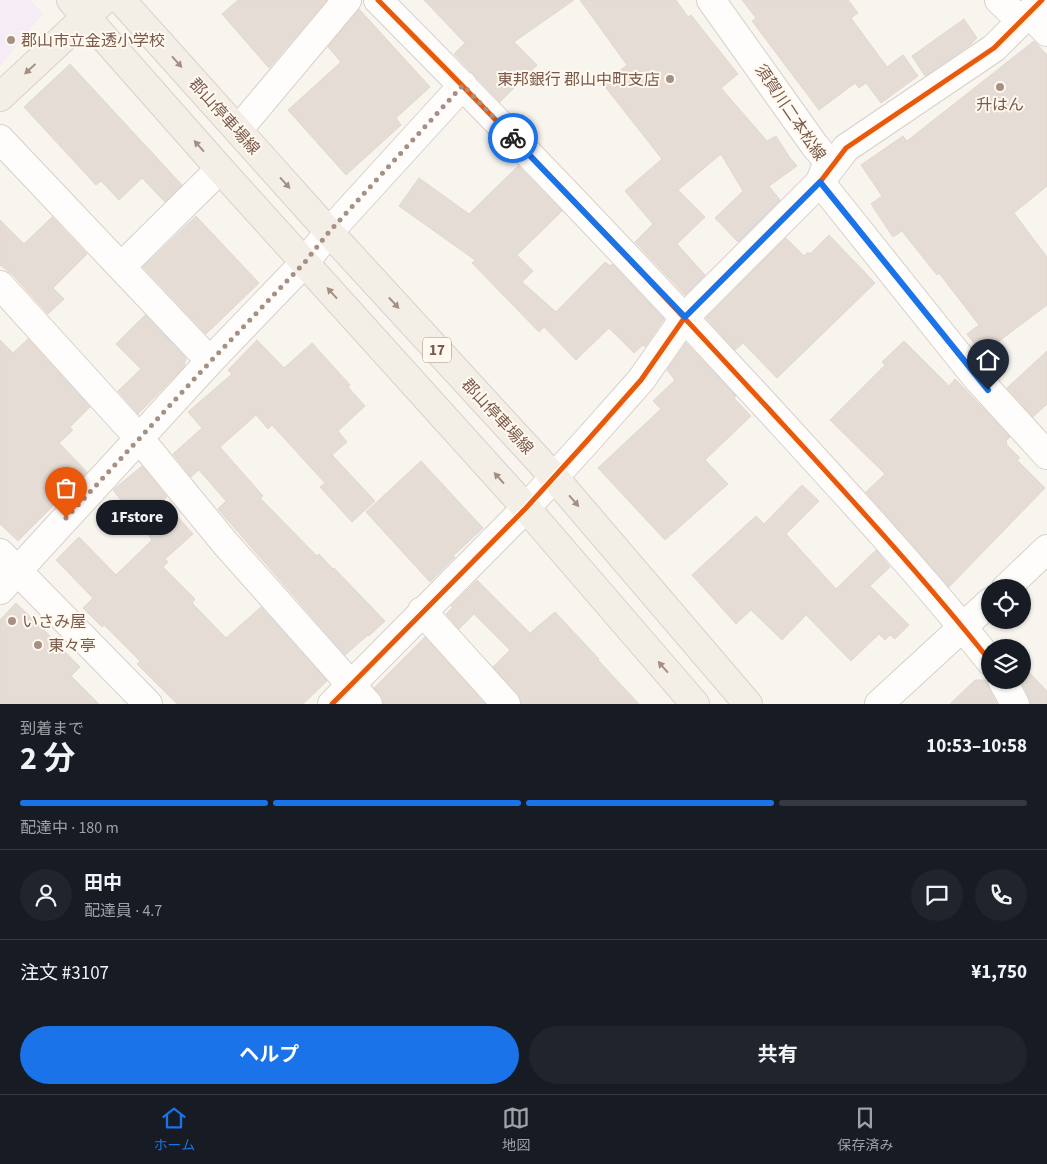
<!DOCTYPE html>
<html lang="ja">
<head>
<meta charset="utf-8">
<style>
  :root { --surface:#171b24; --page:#20242c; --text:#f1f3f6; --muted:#9ea1a6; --line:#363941; --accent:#1a73e8 }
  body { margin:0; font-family:"Source Sans 3","Noto Sans JP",sans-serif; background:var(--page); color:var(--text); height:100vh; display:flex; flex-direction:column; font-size:19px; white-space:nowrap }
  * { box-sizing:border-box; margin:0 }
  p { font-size:16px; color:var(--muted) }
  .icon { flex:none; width:28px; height:28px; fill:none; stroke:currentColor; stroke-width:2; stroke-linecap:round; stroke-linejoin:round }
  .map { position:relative; height:704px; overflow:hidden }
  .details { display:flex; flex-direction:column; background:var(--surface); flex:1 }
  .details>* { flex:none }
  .fabs { position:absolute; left:981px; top:579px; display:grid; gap:10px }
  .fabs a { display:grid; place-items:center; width:50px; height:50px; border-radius:50%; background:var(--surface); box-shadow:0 1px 4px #0004; font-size:25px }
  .pin { position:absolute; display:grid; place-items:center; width:42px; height:42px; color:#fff; margin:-51px -21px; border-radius:50% 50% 50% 0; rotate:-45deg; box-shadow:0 0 5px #0007 }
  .pin .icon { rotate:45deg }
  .courier { position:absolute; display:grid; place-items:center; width:50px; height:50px; margin:-25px; border:4px solid #1a73e8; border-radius:50%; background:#fff; color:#222; box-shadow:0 1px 6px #0007 }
  .bubble { position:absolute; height:35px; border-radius:18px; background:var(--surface); box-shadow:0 1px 4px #0004; font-size:16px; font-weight:700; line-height:35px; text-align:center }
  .summary em { font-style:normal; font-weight:700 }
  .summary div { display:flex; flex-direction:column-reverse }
  .summary { display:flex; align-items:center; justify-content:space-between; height:85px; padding:0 20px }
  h1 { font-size:32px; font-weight:700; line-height:38px }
  .bar { display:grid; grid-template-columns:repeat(4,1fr); gap:8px 5px; align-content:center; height:60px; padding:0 20px }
  .bar i { height:6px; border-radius:4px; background:var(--line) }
  .bar .on { background:var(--accent) }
  .bar p { grid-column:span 4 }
  .line { display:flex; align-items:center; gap:12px; padding:0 20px; border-top:1px solid var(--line) }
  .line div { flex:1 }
  .round { display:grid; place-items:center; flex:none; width:52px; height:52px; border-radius:26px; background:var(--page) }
  .primary-button { display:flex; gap:10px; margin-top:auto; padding:10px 20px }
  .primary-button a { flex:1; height:58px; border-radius:30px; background:var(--accent); color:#fff; font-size:20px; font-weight:700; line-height:58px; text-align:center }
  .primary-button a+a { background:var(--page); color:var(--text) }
  .dock { display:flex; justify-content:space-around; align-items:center; height:70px; border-top:1px solid var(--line); background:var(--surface); font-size:14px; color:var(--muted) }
  .dock a { display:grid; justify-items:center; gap:2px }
  .dock .on { color:var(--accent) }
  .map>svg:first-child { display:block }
  .education { fill:#f5ecf5 }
  .building { fill:#e5ddd5; stroke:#e2d7cf }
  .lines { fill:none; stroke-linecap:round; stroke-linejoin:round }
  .street-casing { stroke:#d8d0ca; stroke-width:30 }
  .secondary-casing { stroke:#d8d0c9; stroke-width:30 }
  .primary-casing { stroke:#dad0ca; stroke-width:30 }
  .street { stroke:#fefdfc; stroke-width:28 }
  .secondary { stroke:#fefdfc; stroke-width:28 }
  .primary { stroke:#f3eee6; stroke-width:28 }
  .cycleway-casing { stroke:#fff9f0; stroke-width:8 }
  .cycleway { stroke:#e8590c; stroke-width:5 }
  .oneway { fill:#a48e81 }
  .done { stroke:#a69084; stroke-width:5; stroke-dasharray:0 9 }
  .route { stroke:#1a73e8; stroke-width:6 }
  .poi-dot { fill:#a69084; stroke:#fff9f0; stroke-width:2 }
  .labels { text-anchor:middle; stroke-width:4; stroke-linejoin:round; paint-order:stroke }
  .shield { fill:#fff9f0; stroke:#a28a7c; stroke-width:1 }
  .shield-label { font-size:15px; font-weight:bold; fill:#7a5a4b }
  .poi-label { font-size:16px; fill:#7a5a4b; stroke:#fff9f0; text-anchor:start }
  .street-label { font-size:16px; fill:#7a5a4b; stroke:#fff9f0 }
</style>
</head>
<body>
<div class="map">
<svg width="1047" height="704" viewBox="0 0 1047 704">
  <rect width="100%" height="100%" fill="#f8f4ee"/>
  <path class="education" d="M 0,0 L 30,0 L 43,13 L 0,66 Z"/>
  <path class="building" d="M 238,0 L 327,0 L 269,68 L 222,14 Z
    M 424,0 L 574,0 L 514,42 L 537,65 L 500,102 L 454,54 L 465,43 Z
    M 580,0 L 676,0 L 688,17 L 691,15 L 738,74 L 721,88 L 767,141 L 776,136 L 790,158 L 797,166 L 769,186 L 780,200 L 738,242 L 715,218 L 743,191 L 721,154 L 678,190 L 705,217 L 677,244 L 705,275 L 685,295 L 635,242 L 653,224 L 625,191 L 662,159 L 603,84 L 627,65 Z
    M 742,0 L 848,0 L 858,13 L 851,18 L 887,67 L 903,55 L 918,76 L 881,103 L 866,83 L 859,88 L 855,83 L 819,110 L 752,21 L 756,18 Z
    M 359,9 L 430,87 L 396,118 L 401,125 L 346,175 L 288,110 L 341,62 L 328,47 Z
    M 964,19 L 977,38 L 970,45 L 925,76 L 912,56 Z
    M 1034,41 L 1047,55 L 1047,186 L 1014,213 L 1047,257 L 1047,305 L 982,354 L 967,334 L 979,325 L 939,273 L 937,275 L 902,231 L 893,237 L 871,204 L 882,196 L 861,165 L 903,136 L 907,141 Z
    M 70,64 L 182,185 L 165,202 L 142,178 L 119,200 L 101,181 L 96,185 L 24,107 Z
    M 518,166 L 562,211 L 517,255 L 533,271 L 522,282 L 556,312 L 605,262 L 610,266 L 612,264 L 664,319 L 645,347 L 643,345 L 634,353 L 609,328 L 576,360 L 544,327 L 539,332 L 472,263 L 475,260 L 399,206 L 419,178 L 469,214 Z
    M 196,216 L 259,283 L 206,334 L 143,267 Z
    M 52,217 L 87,254 L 53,288 L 64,299 L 48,314 L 12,274 L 0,265 L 0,220 L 24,244 Z
    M 829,235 L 875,283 L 777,378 L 743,343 L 735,350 L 706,318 L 786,238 L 804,256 L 808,252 L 810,254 Z
    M 145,315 L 186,358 L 184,367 L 138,414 L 118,391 L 141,369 L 116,344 Z
    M 28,339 L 90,407 L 70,427 L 73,430 L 59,443 L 87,472 L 18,541 L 0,524 L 0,340 L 13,353 Z
    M 257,340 L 284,368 L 312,343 L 350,385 L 348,387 L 365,406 L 338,431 L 347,442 L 332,455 L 375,501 L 352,522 L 320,487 L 325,483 L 272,425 L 268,429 L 256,415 L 220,447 L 263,496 L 260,498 L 317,556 L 319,554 L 333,569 L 334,568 L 385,621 L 369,636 L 368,635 L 345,655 L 218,509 L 226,501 L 199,470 L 191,477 L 173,454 L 202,428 L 188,412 L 232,374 L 228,370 Z
    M 904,341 L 949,386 L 955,379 L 984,409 L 1010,437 L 1006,441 L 1007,443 L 1006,444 L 1020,458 L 1017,460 L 1045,488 L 949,587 L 866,492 L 885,474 L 830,420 L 885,365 L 882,362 Z
    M 686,343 L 736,396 L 734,398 L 751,416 L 705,460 L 728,484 L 665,540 L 598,468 L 661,409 L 653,401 L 675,380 L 667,370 Z
    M 1047,351 L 1047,404 L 1033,417 L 1007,388 Z
    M 421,461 L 483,528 L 453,556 L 455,557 L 430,582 L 366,512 Z
    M 142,466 L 167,497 L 163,500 L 193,534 L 165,559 L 168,562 L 163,567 L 195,599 L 192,603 L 226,638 L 261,607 L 327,681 L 303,704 L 177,704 L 137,664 L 140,661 L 104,625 L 102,627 L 83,608 L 93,598 L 56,560 L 79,537 L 116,575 L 152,540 L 113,490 Z
    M 802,485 L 819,501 L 786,534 L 836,589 L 876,550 L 890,567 L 870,586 L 909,625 L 895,639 L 890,635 L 885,640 L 879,634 L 851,661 L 806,615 L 782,640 L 751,610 L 736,624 L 692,575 L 756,516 L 764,524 Z
    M 477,580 L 530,633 L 555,612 L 599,659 L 598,660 L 639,704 L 521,704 L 518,694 L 493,667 L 510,650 L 474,614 L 459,629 L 446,614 L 453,607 L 451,606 Z
    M 16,603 L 39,625 L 80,667 L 71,676 L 99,704 L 0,704 L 0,620 Z
    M 425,637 L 485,704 L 383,704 L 380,694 L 374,688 Z
    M 1022,665 L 1047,691 L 1047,704 L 1031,704 L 1029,697 L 1020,680 L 1022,680 Z
    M 975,680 L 986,680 L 988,687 L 997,704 L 950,704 Z"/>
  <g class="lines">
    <g class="street-casing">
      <path id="street" d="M 378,0 C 510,133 639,268 766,406 C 842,489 919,572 990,661
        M 999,0 L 1021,21
        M 1029,13 L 1047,32
        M 238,130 L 347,0
        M 0,139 L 210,361
        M 121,267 L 220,169
        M 0,285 L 139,438 L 225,543 L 368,704
        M 0,553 L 148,704
        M 0,590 L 210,361 L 305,262 L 329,232 L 463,85
        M 422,611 L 506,704
        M 1002,680 L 1015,704
        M 332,704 L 526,508 L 586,442 L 641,380 L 685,317 L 820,182 L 846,148 L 994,48 L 1042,0"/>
    </g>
    <g class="secondary-casing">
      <path id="secondary" d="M 711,0 L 815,146 L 828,161 L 820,182 L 975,376 L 1047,455
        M 1006,588 L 1047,549
        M 879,704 L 990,602"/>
    </g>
    <g class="primary-casing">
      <path id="primary" d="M 71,0 L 220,169 L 526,508 L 695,704
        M 121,0 L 329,232 L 554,477 L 748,704
        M 0,97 L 104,0"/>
    </g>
    <use href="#street" class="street"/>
    <use href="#secondary" class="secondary"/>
    <use href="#primary" class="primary"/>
    <g class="cycleway-casing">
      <path id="cycleway" d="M 378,0 C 510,133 639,268 766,406 C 842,489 919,572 990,661
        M 332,704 L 526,508 L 586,442 L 641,380 L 685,317 L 820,182 L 846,148 L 994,48 L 1042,0"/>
    </g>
    <use href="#cycleway" class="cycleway"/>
  </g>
  <defs><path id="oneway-solid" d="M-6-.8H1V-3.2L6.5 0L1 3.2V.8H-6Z" transform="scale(1.25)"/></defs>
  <g class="oneway">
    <use href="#oneway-solid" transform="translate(177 62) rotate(48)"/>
    <use href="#oneway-solid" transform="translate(30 69) rotate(137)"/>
    <use href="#oneway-solid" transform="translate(199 146) rotate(-132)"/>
    <use href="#oneway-solid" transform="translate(285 183) rotate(48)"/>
    <use href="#oneway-solid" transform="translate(332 293) rotate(-132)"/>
    <use href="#oneway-solid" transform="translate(394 303) rotate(47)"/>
    <use href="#oneway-solid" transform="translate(499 478) rotate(-132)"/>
    <use href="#oneway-solid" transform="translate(574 501) rotate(49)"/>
    <use href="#oneway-solid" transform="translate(663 667) rotate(-131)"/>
  </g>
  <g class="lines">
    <path class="done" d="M 66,518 L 210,362 L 305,262 L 329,232 L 463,85 L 513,138"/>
    <path class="route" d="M 513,138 L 685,317 L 820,182 L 988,390"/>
  </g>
  <g class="poi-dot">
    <circle cx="11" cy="40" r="5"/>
    <circle cx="670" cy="79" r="5"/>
    <circle cx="1000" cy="87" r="5"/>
    <circle cx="12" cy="621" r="5"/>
    <circle cx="38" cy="645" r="5"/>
  </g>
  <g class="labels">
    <rect class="shield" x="423" y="337.5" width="28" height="25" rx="4"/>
    <g class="shield-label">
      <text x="437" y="355">17</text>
    </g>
    <g class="poi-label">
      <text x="21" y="46">郡山市立金透小学校</text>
      <text x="660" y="85" text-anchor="end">東邦銀行 郡山中町支店</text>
      <text x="1000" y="110" text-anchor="middle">升はん</text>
      <text x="22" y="627">いさみ屋</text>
      <text x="48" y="651">東々亭</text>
    </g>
    <g class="street-label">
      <text transform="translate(791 112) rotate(56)" y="6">須賀川二本松線</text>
      <text transform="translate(225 116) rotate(48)" y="6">郡山停車場線</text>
      <text transform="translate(498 416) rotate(47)" y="6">郡山停車場線</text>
    </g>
  </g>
</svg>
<div class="fabs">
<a><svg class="icon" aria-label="locate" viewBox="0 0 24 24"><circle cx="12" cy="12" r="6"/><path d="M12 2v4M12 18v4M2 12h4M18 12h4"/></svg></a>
<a><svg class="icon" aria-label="layers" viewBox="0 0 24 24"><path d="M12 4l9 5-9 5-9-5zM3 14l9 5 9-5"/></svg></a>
</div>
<div class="pin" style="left:66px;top:518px;background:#ea580c"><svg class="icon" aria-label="bag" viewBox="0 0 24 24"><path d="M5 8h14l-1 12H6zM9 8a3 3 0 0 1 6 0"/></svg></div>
<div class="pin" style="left:988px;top:390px;background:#1f2937"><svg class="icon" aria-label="home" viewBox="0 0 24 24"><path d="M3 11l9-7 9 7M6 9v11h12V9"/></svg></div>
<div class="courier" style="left:513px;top:138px"><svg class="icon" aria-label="bike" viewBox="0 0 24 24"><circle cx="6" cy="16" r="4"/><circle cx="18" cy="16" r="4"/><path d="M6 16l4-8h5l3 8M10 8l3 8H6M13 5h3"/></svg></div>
<div class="bubble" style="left:96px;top:500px;width:82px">1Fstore</div>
</div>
<section class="details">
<div class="summary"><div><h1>2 分</h1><p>到着まで</p></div><em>10:53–10:58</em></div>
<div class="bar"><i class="on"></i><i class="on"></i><i class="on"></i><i></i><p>配達中 · 180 m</p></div>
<div class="line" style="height:90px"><a class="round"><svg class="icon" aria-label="person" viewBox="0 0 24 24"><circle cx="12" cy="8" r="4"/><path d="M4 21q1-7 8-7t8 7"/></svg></a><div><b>田中</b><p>配達員 · 4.7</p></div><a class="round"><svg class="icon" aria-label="chat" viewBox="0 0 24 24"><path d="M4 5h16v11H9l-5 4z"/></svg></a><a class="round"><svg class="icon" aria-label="phone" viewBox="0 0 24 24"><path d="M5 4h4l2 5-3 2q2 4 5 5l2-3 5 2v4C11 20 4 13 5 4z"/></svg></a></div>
<div class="line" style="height:65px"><div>注文 #3107</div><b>¥1,750</b></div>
<div class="primary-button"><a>ヘルプ</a><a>共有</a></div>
</section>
<nav class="dock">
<a class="on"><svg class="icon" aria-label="home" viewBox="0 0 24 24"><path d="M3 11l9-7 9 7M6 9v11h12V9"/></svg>ホーム</a>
<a><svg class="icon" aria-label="map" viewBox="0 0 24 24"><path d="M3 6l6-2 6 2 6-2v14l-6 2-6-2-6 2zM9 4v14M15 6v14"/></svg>地図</a>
<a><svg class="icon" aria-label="saved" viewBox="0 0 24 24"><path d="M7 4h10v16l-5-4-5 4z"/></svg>保存済み</a>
</nav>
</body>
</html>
